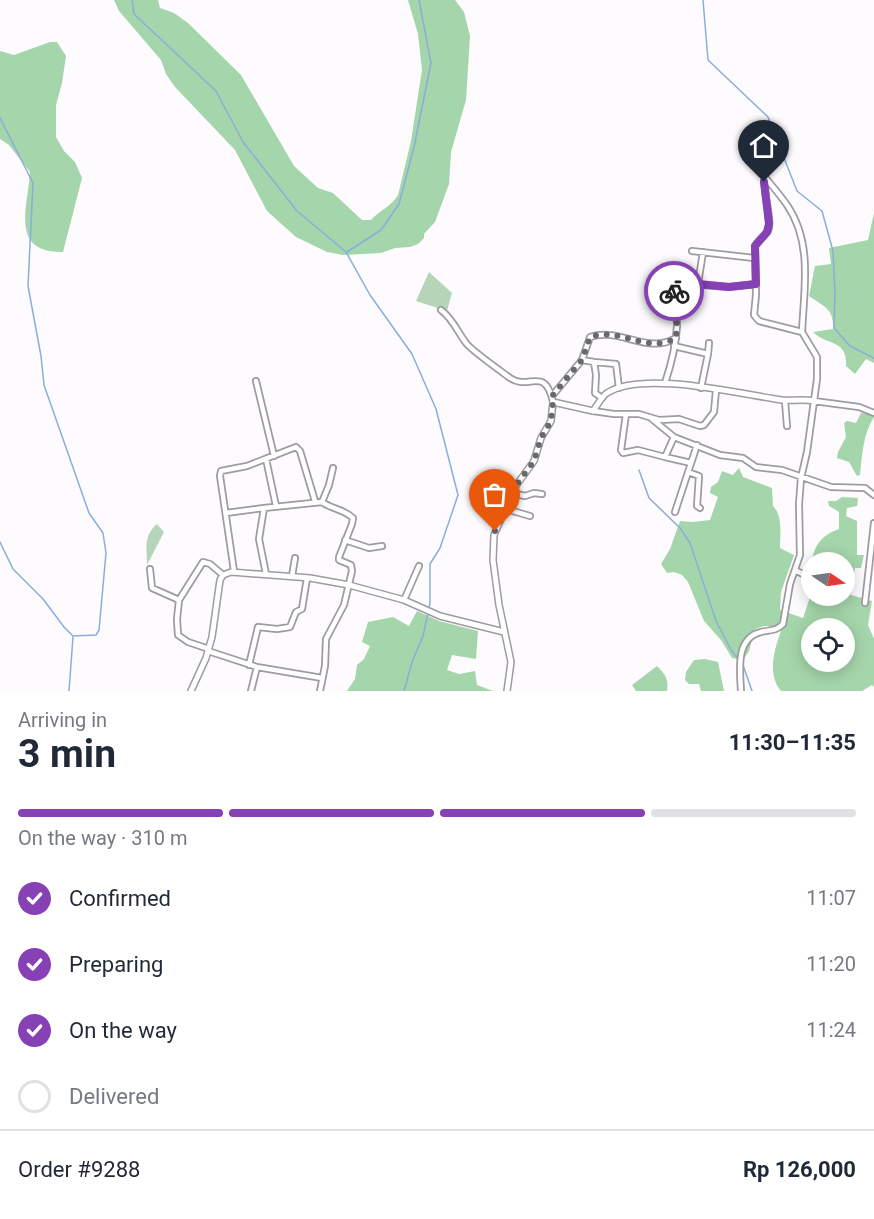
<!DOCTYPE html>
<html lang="en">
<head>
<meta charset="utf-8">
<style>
  :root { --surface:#fff; --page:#f2f2f3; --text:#1f2937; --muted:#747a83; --line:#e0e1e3; --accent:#8641b4 }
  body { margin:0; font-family:Roboto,sans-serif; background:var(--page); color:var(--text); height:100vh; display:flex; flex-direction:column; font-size:22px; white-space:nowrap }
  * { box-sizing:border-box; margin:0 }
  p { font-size:20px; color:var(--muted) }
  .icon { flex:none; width:33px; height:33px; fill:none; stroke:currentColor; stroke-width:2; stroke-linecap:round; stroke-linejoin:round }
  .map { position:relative; height:691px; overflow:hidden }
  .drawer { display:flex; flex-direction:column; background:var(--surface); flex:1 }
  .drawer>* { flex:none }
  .needle { width:39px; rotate:103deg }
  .tools { position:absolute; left:801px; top:552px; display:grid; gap:12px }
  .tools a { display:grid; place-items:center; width:54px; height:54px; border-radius:50%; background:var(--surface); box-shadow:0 3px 15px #0003; font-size:30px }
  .pin { position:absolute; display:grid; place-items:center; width:51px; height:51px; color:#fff; margin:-62px -26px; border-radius:50% 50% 50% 0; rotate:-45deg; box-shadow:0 0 6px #0007 }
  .pin .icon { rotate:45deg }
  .courier { position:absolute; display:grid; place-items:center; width:60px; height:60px; margin:-30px; border:4px solid #8641b4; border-radius:50%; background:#fff; color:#222; box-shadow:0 2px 8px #0007 }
  .head em { font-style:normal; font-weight:700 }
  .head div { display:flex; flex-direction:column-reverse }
  .head { display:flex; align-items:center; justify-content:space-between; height:102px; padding:0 18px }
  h1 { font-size:39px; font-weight:700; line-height:45px }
  .bar { display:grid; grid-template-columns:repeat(4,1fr); gap:9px 6px; align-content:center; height:72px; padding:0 18px }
  .bar i { height:8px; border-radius:4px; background:var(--line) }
  .bar .on { background:var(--accent) }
  .bar p { grid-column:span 4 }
  .line { display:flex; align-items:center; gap:15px; padding:0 18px; border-top:2px solid var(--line) }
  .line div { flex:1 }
  ol { padding:0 18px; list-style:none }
  li { display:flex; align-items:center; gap:18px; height:66px }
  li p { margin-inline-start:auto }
  li .icon { padding:6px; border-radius:50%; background:var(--accent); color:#fff; stroke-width:4 }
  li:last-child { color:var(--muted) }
  li i { width:33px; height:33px; border:3px solid var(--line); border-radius:50% }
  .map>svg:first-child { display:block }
  .green { fill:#b6d5b8 }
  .forest { fill:#a5d5aa; fill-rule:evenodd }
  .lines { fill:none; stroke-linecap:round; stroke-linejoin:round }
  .stream { stroke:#8aaddc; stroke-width:1.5 }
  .minor-casing { stroke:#9e9ba1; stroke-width:8 }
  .tertiary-casing { stroke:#9e9ba1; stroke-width:8 }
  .minor { stroke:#fff; stroke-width:4.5 }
  .tertiary { stroke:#fff; stroke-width:5 }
  .done { stroke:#69686a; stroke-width:6; stroke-dasharray:0 10.8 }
  .route { stroke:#8641b4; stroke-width:8 }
</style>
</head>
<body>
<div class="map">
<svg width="874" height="691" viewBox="0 0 874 691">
  <rect width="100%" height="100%" fill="#fdfbfe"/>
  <path class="green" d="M 429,272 L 452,293 L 447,311 L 416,301 Z
    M 157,524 L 164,532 L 147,565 C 147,548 143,536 157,524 Z"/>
  <path class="forest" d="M 114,0 L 158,0 L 160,8 L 174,13 L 188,23 L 241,75 L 294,166 L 318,188 L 333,193 L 362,220 L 371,220 C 380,210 391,207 398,195 L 411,141 L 422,70 L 418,34 L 408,0 L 455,0 L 464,12 L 470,36 L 466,100 L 451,152 L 449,184 L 435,222 L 424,234 L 424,238 L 418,244 L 410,247 L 395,248 L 381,253 L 343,255 L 327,252 L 296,237 L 267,211 L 235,150 L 175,87 L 166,74 L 161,60 L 119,11 Z
    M 50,42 L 57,42 L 66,56 L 62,83 L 56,105 L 56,137 L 64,151 L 75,162 L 82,178 L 63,252 C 9,253 28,207 30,172 L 9,145 L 0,139 L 0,51 L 14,55 Z
    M 874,213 L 874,363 L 866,359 L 855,374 L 846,366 C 848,339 827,346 813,332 L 833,329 C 834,308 824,307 809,296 L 815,266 L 831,264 L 829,248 L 868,240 Z
    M 861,413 L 874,415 L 874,417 C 863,434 862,456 860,475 L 857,476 L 849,462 L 837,458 L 838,452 L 846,437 L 844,423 L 847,421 L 856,423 Z
    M 739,468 L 743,477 L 772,488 L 773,506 C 783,516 780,534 780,548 L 794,555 L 781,592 L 780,610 L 803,618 L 811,594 L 812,596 L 844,596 L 844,562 L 812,562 C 814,545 822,535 839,529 L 839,512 L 829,506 L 828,501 L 836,501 L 842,497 L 858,498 L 857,506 L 847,508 L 846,516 L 857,521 L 857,555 L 864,555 L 861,568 L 855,568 L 851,595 L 872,601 L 868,625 L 874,639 L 874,687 L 872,685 L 862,691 L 781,691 C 767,674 774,651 781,631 L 775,626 L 764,626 L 755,629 L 749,651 L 743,660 L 732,658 L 721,640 L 704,621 L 688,582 L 682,575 L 674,572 L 667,573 L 661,564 L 670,549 L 680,521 L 693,522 L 710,520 L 718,497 L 710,493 L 711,487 L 718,482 L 722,471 L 733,475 ZM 812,628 L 844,628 L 844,662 L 812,662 Z
    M 417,611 L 439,621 L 478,631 L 476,659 L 452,655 L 447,670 L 459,674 L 475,671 L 477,685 L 493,691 L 347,691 L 355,679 L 357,665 L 364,659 L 370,646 L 362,642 L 368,622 L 393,617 L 409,626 Z
    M 705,659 L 718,662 L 724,691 L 701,691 L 699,684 L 689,684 L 685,680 L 686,672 L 694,660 Z
    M 657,666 C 665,674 669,679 667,691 L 636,691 L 632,685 Z"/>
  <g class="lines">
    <path class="stream" d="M 132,0 L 134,14 L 216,91 L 243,142 L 297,211 L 346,252 L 370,295 L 412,354 L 436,409 L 458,495 L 440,548 L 430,564 L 430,603 L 423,636 L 412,662 L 404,691
      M 703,0 L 708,60 L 768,117 L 797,191 L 822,211 L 833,251 L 835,294 L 834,328 L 850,346 L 874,358
      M 0,118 L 33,183 L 28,286 L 41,356 L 44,385 L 89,513 L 103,533 L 106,553 L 99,630 L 96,635 L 73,636 L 64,627 L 43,599 L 13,569 L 0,542
      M 347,252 L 381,230 L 399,204 L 414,147 L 431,63 L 419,0
      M 639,470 L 649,498 L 680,528 L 690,543 L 716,621 L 731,650 L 738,659
      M 742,662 L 752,691
      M 69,691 L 73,637"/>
    <g class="minor-casing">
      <path id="minor" d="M 759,169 C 768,182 779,193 787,205 C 813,243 804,289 802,332
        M 692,251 L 754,258
        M 698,284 L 703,252
        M 675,300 L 697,299
        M 441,310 C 453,319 457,331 466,343 C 471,350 502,372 510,378 C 529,391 545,365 553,402
        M 674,346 L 708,354 L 701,388
        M 708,354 L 709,343
        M 582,360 L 594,362 L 596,375 L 595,393 L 602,398
        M 594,362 L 616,364 L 619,388
        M 256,381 L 274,456
        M 665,383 C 671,365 676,345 677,326 C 677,313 670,295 676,283 L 729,287 L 756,284
        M 552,396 L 582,360 L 590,337 C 621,327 647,355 676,338
        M 785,401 L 787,426
        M 814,401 L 859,407 L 874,413
        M 593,411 L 614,414 L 639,414 L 659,420 L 679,419 L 700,426 L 704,425 L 714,412 L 716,390
        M 626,414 L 621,450 L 623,453 L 638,450 L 665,457 L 674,437
        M 652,419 L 674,437 L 720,455 L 743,458 L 756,467 L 782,470 L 831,487 L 865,488 L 874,495
        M 665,457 L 691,463
        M 266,459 L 276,506
        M 688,472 L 699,476 L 697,506 L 700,508
        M 512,493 L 525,496 L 534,493 L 542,494
        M 322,502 L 329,485 L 333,468
        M 506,509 L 530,516
        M 675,512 L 697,445
        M 226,513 L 264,508
        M 345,540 L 369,548 L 382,546
        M 150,569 L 152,588 L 179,600
        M 795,570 L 812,579
        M 234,571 L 220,476 L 221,471 L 247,466 L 296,447 L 300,451 L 315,501
        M 266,574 L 259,539 L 264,508 L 322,502 C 331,509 344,509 353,518 L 352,524 L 339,557 L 339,560 L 351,565 L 352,571 L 344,605 L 326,639 L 325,666 L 320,691
        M 292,576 L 295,558
        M 404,600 L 419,566
        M 865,603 L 874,523
        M 209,649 L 188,642 L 178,635 L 177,619 L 179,600 L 203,562 L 210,564 L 223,575
        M 208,651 L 257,667 L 322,678
        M 249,665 L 258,627 L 277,629 L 290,627 L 296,612 L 302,609 L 307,578
        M 251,691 L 257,667
        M 741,691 C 740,671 735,638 761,632 C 769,630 777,631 783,624 L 790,584 L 800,555 L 799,504 L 801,478 L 807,452 L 817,379 L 817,357 L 802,332 L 759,321 L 754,315 L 756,295 L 755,246 C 758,240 765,236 768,231 C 773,221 762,190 765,177"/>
    </g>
    <g class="tertiary-casing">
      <path id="tertiary" d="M 191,691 L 206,658 L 212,637 L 220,580 L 223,575 L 231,572 L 310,578 L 349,585 L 404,600 L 440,616 L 504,632
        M 507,691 L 511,662 L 499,605 L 493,560 L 494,535 L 515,487 L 534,461 L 541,438 L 551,421 L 553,402 L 593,411 C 597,406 601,397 607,393 C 643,370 739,394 782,400 C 792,401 803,399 814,401"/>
    </g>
    <use href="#minor" class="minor"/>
    <use href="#tertiary" class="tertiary"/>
  </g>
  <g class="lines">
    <path class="done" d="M 495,531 L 515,487 L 534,461 L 541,438 L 551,421 L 553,402 L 552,396 L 582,360 L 590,337 C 622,326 646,355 676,338 L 677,325 L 674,291"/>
    <path class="route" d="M 674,291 L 675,285 L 678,282 L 729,287 L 756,284 L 755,246 L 767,232 L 769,224 L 764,182"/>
  </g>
</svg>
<div class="tools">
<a><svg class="needle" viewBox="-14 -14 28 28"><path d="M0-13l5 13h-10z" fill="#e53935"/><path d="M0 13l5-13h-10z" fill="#747a83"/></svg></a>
<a><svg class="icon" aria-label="locate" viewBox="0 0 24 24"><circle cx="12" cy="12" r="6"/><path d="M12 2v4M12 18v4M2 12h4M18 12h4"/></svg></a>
</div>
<div class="pin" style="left:495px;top:531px;background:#ea580c"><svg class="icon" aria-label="bag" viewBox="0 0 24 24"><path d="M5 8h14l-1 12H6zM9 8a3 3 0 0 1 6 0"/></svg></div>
<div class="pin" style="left:764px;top:182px;background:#1f2937"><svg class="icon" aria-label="home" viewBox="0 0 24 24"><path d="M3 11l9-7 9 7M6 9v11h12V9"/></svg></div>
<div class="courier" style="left:674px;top:291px"><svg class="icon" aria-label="bike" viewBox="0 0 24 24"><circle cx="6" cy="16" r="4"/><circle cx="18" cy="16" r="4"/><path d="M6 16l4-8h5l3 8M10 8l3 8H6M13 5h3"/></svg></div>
</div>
<section class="drawer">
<div class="head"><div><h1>3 min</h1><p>Arriving in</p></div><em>11:30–11:35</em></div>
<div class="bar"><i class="on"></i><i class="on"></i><i class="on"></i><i></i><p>On the way · 310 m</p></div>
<ol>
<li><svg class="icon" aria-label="check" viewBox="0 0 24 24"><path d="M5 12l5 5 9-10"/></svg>Confirmed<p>11:07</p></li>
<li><svg class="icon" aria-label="check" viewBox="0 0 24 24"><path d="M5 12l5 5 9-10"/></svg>Preparing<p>11:20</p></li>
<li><svg class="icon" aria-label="check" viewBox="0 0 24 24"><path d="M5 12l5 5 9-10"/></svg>On the way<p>11:24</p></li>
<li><i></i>Delivered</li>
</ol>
<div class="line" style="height:78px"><div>Order #9288</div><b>Rp 126,000</b></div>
</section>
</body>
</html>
